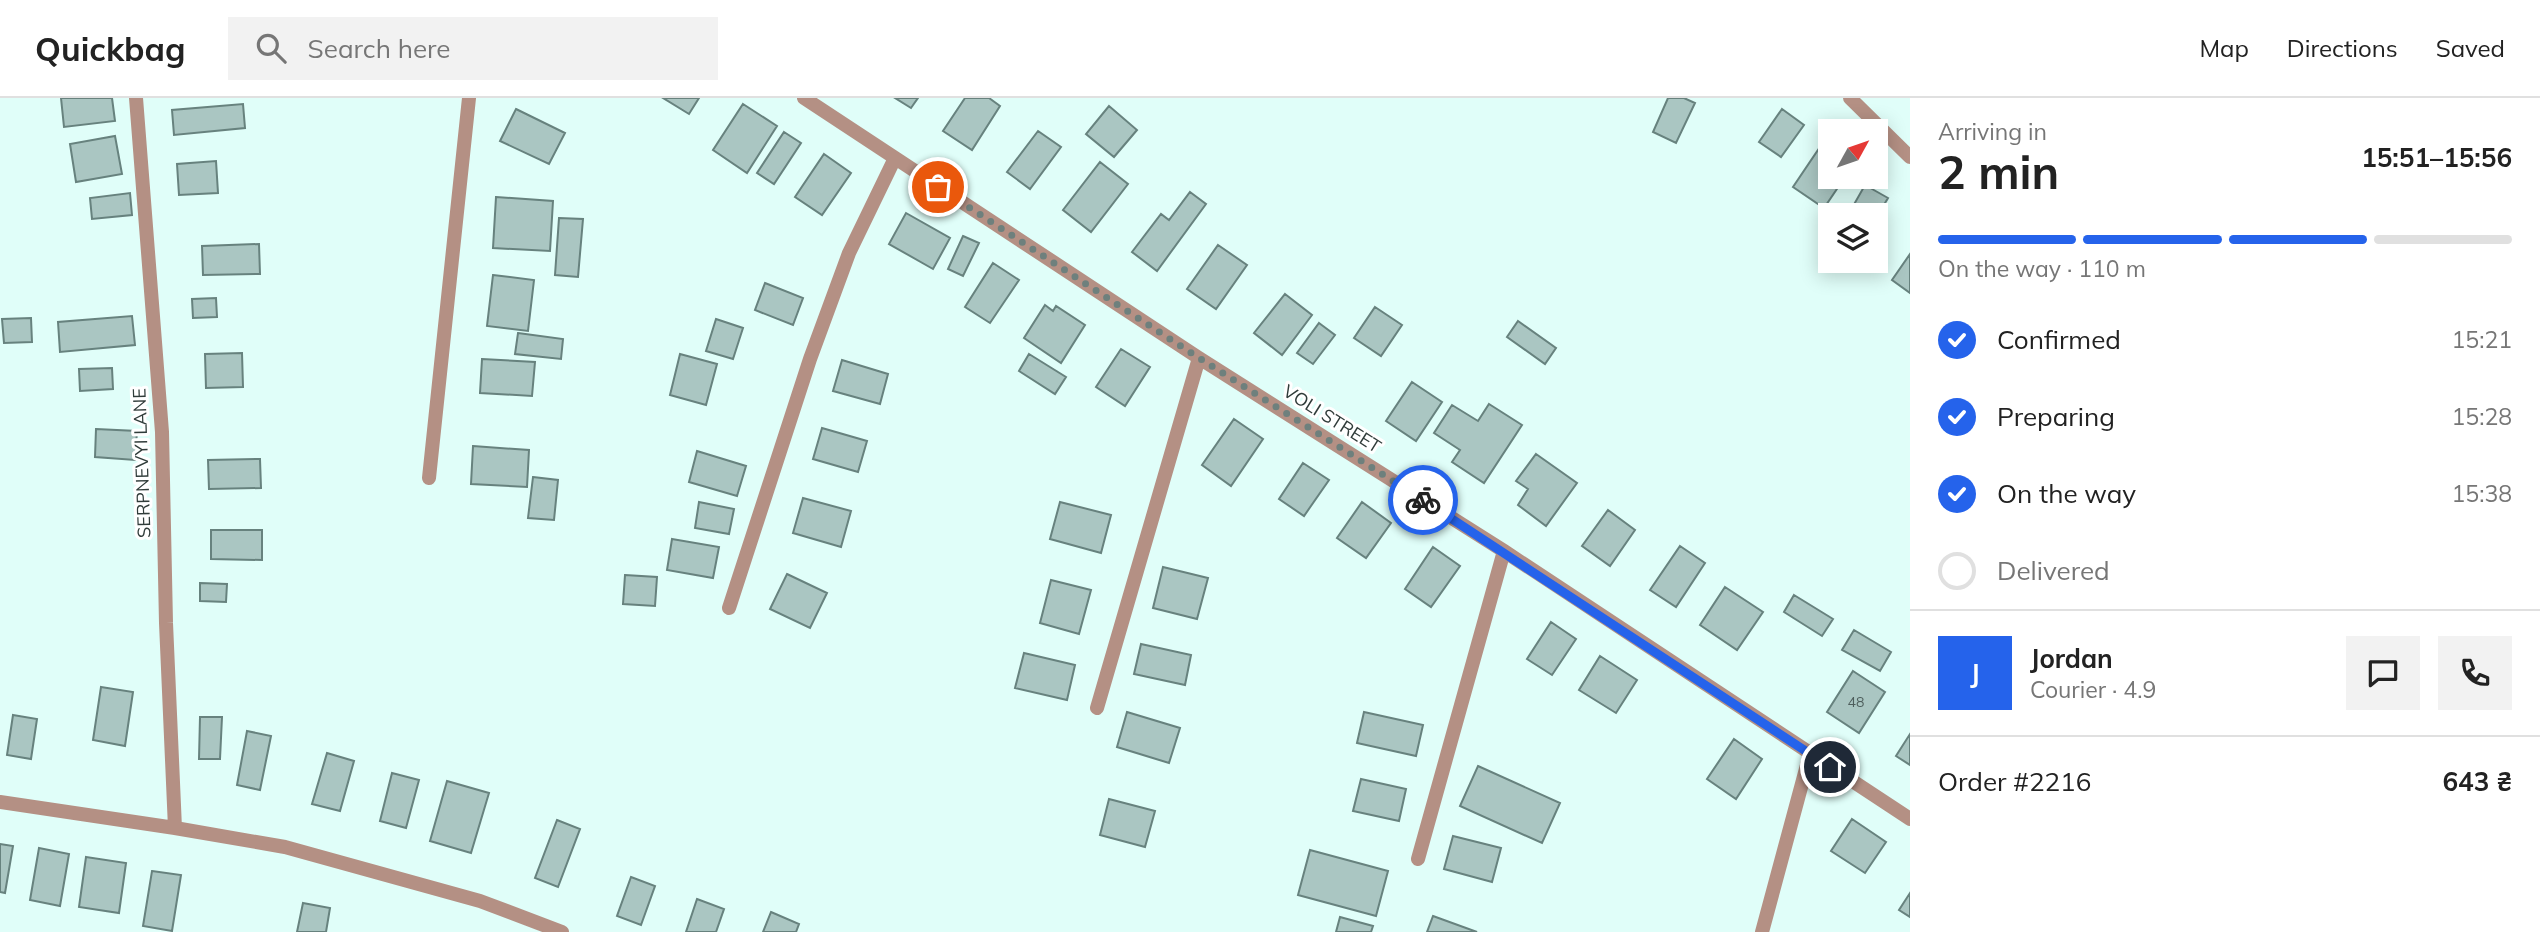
<!DOCTYPE html>
<html lang="en">
<head>
<meta charset="utf-8">
<style>
  :root { --surface:#fff; --page:#f2f2f2; --text:#222; --muted:#767676; --line:#e0e0e0; --accent:#2563eb }
  body { margin:0; font-family:Mulish,sans-serif; background:var(--page); color:var(--text); height:100vh; display:flex; flex-direction:column; font-size:26px; white-space:nowrap }
  * { box-sizing:border-box; margin:0 }
  p { font-size:23px; color:var(--muted) }
  .icon { flex:none; width:38px; height:38px; fill:none; stroke:currentColor; stroke-width:2; stroke-linecap:round; stroke-linejoin:round }
  .map { position:relative; flex:1; overflow:hidden }
  .side { display:flex; flex-direction:column; background:var(--surface); width:630px }
  .side>* { flex:none }
  .needle { width:46px; rotate:50deg }
  .fabs { position:absolute; left:1818px; top:21px; display:grid; gap:14px }
  .fabs a { display:grid; place-items:center; width:70px; height:70px; border-radius:0px; background:var(--surface); box-shadow:0 4px 18px #0003; font-size:35px }
  .pin { position:absolute; display:grid; place-items:center; width:60px; height:60px; color:#fff; margin:-30px; border:4px solid #fff; border-radius:50%; box-shadow:0 2px 7px #0007 }
  .courier { position:absolute; display:grid; place-items:center; width:70px; height:70px; margin:-35px; border:5px solid #2563eb; border-radius:50%; background:#fff; color:#222; box-shadow:0 2px 9px #0007 }
  .head em { font-style:normal; font-weight:700 }
  .head div { display:flex; flex-direction:column-reverse }
  .head { display:flex; align-items:center; justify-content:space-between; height:119px; padding:0 28px }
  h1 { font-size:46px; font-weight:700; line-height:52px }
  .bar { display:grid; grid-template-columns:repeat(4,1fr); gap:10px 7px; align-content:center; height:84px; padding:0 28px }
  .bar i { height:9px; border-radius:5px; background:var(--line) }
  .bar .selected { background:var(--accent) }
  .bar p { grid-column:span 4 }
  .line { display:flex; align-items:center; gap:18px; padding:0 28px; border-top:2px solid var(--line) }
  .line div { flex:1 }
  .round { display:grid; place-items:center; flex:none; width:74px; height:74px; border-radius:0px; background:var(--page) }
  ol { padding:0 28px; list-style:none }
  li { display:flex; align-items:center; gap:21px; height:77px }
  li p { margin-inline-start:auto }
  li .icon { padding:7px; border-radius:50%; background:var(--accent); color:#fff; stroke-width:4 }
  li:last-child { color:var(--muted) }
  li i { width:38px; height:38px; border:4px solid var(--line); border-radius:50% }
  header { display:flex; align-items:center; gap:42px; box-sizing:border-box; height:98px; padding:0 35px; background:var(--surface); border-bottom:2px solid var(--line) }
  header strong { font-size:33px }
  nav { display:flex; gap:38px; margin-inline-start:auto; font-size:24px }
  .search { width:490px; height:63px; background:var(--page); display:flex; align-items:center; gap:18px; box-sizing:border-box; padding:0 24px; border-radius:0px; color:var(--muted); font-size:26px }
  main { display:flex; flex:1; min-height:0 }
  .map>svg:first-child { display:block }
  .building { fill:#aac6c2; stroke:#67827e; stroke-width:2 }
  .lines { fill:none; stroke-linecap:round; stroke-linejoin:round }
  .minor { stroke:#b49084; stroke-width:14 }
  .done { stroke:#6e807d; stroke-width:7; stroke-dasharray:0 12.6 }
  .route { stroke:#2563eb; stroke-width:9 }
  .labels { text-anchor:middle; stroke-width:6; stroke-linejoin:round; paint-order:stroke }
  .number-label { font-size:14px; fill:#4e5e5c }
  .street-label { font-size:18px; fill:#303c3a; stroke:#fff }
</style>
</head>
<body>
<header>
<strong>Quickbag</strong>
<div class="search"><svg class="icon" aria-label="search" viewBox="0 0 24 24"><circle cx="10" cy="10" r="6"/><path d="M15 15l6 6"/></svg>Search here</div>
<nav><a>Map</a><a>Directions</a><a>Saved</a></nav>
</header>
<main>
<div class="map">
<svg width="1910" height="834" viewBox="0 0 1910 834">
  <rect width="100%" height="100%" fill="#e0fef9"/>
  <path class="building" d="M 61,0 L 112,0 L 115,23 L 64,29 Z
    M 663,0 L 699,0 L 689,16 Z
    M 895,0 L 918,0 L 911,10 Z
    M 965,0 L 989,0 L 1000,8 L 972,52 L 943,33 Z
    M 1668,0 L 1684,0 L 1695,5 L 1676,45 L 1653,34 Z
    M 243,6 L 245,30 L 174,37 L 172,12 Z
    M 743,6 L 777,28 L 747,75 L 713,52 Z
    M 1109,8 L 1137,32 L 1114,59 L 1086,36 Z
    M 516,11 L 565,35 L 549,66 L 500,43 Z
    M 1782,11 L 1804,27 L 1781,59 L 1759,44 Z
    M 1038,33 L 1061,49 L 1030,91 L 1007,74 Z
    M 784,34 L 801,45 L 774,86 L 757,75 Z
    M 115,38 L 122,76 L 76,84 L 70,46 Z
    M 1820,49 L 1830,56 L 1830,79 L 1845,79 L 1824,110 L 1793,89 Z
    M 824,56 L 851,75 L 822,117 L 795,99 Z
    M 216,63 L 218,95 L 179,97 L 177,66 Z
    M 1100,64 L 1128,86 L 1091,134 L 1063,112 Z
    M 1865,87 L 1888,100 L 1876,120 L 1876,117 L 1848,117 Z
    M 1190,94 L 1206,106 L 1157,173 L 1132,154 L 1161,116 L 1169,122 Z
    M 130,95 L 132,117 L 92,121 L 90,100 Z
    M 496,99 L 553,103 L 550,153 L 493,150 Z
    M 906,115 L 950,140 L 933,171 L 889,146 Z
    M 559,120 L 583,121 L 578,179 L 555,177 Z
    M 963,138 L 979,145 L 963,178 L 948,171 Z
    M 259,146 L 260,176 L 203,177 L 202,148 Z
    M 1218,147 L 1247,167 L 1216,211 L 1187,191 Z
    M 1910,156 L 1910,195 L 1892,182 Z
    M 993,165 L 1019,182 L 990,225 L 965,209 Z
    M 493,177 L 534,182 L 528,233 L 487,228 Z
    M 765,185 L 803,200 L 793,227 L 755,212 Z
    M 1285,196 L 1312,217 L 1282,257 L 1254,235 Z
    M 216,200 L 217,219 L 193,220 L 192,201 Z
    M 1045,207 L 1053,213 L 1056,208 L 1085,227 L 1061,265 L 1024,240 Z
    M 1375,209 L 1402,227 L 1381,258 L 1354,240 Z
    M 132,218 L 135,247 L 60,254 L 58,224 Z
    M 31,220 L 32,244 L 4,245 L 2,221 Z
    M 716,221 L 743,230 L 733,261 L 706,253 Z
    M 1518,223 L 1556,250 L 1545,266 L 1507,239 Z
    M 1319,225 L 1335,237 L 1313,266 L 1297,255 Z
    M 518,235 L 563,241 L 561,261 L 515,256 Z
    M 1121,251 L 1150,269 L 1125,308 L 1096,289 Z
    M 242,255 L 243,289 L 206,290 L 205,256 Z
    M 680,256 L 717,266 L 706,307 L 670,297 Z
    M 1029,256 L 1066,279 L 1055,296 L 1019,273 Z
    M 482,261 L 535,264 L 532,298 L 480,295 Z
    M 842,262 L 888,276 L 880,306 L 833,293 Z
    M 112,270 L 113,291 L 80,293 L 79,271 Z
    M 1412,284 L 1442,304 L 1416,343 L 1386,323 Z
    M 1489,306 L 1522,327 L 1484,385 L 1452,364 L 1460,352 L 1434,335 L 1452,307 L 1478,323 Z
    M 1234,321 L 1263,341 L 1231,388 L 1202,367 Z
    M 822,330 L 867,343 L 858,374 L 813,361 Z
    M 96,331 L 137,333 L 135,362 L 95,359 Z
    M 473,348 L 529,352 L 527,389 L 471,386 Z
    M 697,353 L 746,368 L 737,398 L 689,384 Z
    M 1536,356 L 1577,385 L 1546,428 L 1518,407 L 1528,391 L 1516,383 Z
    M 260,361 L 261,390 L 209,391 L 208,362 Z
    M 1303,365 L 1329,382 L 1304,418 L 1279,401 Z
    M 533,379 L 558,382 L 554,422 L 528,420 Z
    M 803,400 L 851,413 L 841,449 L 793,435 Z
    M 699,404 L 734,411 L 729,436 L 695,430 Z
    M 1060,404 L 1111,417 L 1101,455 L 1050,441 Z
    M 1362,404 L 1391,425 L 1366,460 L 1337,440 Z
    M 1608,412 L 1635,432 L 1610,468 L 1582,448 Z
    M 211,432 L 262,432 L 262,462 L 211,461 Z
    M 672,441 L 719,449 L 713,480 L 667,472 Z
    M 1680,448 L 1705,465 L 1676,509 L 1650,492 Z
    M 1433,449 L 1460,468 L 1431,509 L 1405,491 Z
    M 1163,469 L 1208,480 L 1197,521 L 1153,510 Z
    M 787,476 L 827,495 L 810,530 L 770,511 Z
    M 625,477 L 657,479 L 655,508 L 623,506 Z
    M 1051,482 L 1091,492 L 1079,536 L 1040,525 Z
    M 200,485 L 227,486 L 226,504 L 200,503 Z
    M 1725,489 L 1763,514 L 1737,552 L 1700,527 Z
    M 1794,497 L 1833,521 L 1822,538 L 1784,514 Z
    M 1551,524 L 1576,541 L 1552,577 L 1527,561 Z
    M 1854,532 L 1891,554 L 1880,573 L 1842,552 Z
    M 1141,546 L 1191,557 L 1185,587 L 1134,576 Z
    M 1024,555 L 1075,567 L 1067,602 L 1015,590 Z
    M 1600,558 L 1637,582 L 1616,615 L 1579,592 Z
    M 1853,573 L 1885,594 L 1859,635 L 1827,614 Z
    M 101,589 L 133,594 L 125,648 L 93,642 Z
    M 1127,614 L 1180,630 L 1169,665 L 1117,649 Z
    M 1364,614 L 1423,627 L 1416,658 L 1357,645 Z
    M 13,617 L 37,621 L 31,661 L 7,657 Z
    M 200,619 L 222,619 L 220,661 L 199,661 Z
    M 247,633 L 271,638 L 260,692 L 237,687 Z
    M 1910,636 L 1910,667 L 1896,658 Z
    M 1734,641 L 1762,661 L 1736,701 L 1707,681 Z
    M 327,655 L 354,663 L 340,713 L 312,706 Z
    M 1478,668 L 1560,705 L 1542,745 L 1460,708 Z
    M 392,675 L 419,682 L 406,730 L 380,723 Z
    M 1361,681 L 1406,691 L 1399,723 L 1353,713 Z
    M 447,683 L 489,695 L 471,755 L 430,743 Z
    M 1109,701 L 1155,713 L 1145,749 L 1100,737 Z
    M 1852,721 L 1886,744 L 1865,775 L 1831,753 Z
    M 557,722 L 580,731 L 558,789 L 535,780 Z
    M 1453,738 L 1501,750 L 1492,784 L 1444,771 Z
    M 0,746 L 13,748 L 5,795 L 0,794 Z
    M 39,750 L 69,756 L 60,808 L 30,802 Z
    M 1310,752 L 1388,773 L 1376,818 L 1298,797 Z
    M 86,759 L 126,765 L 119,815 L 79,809 Z
    M 152,773 L 181,777 L 172,833 L 143,828 Z
    M 631,779 L 655,788 L 641,827 L 617,818 Z
    M 1910,795 L 1910,819 L 1899,812 Z
    M 697,801 L 724,811 L 716,834 L 686,834 Z
    M 303,805 L 330,810 L 326,834 L 297,834 Z
    M 771,814 L 799,826 L 796,834 L 763,834 Z
    M 1433,818 L 1477,834 L 1427,834 Z
    M 1340,819 L 1373,828 L 1371,834 L 1336,834 Z"/>
  <g class="lines">
    <path class="minor" d="M 136,0 L 162,334 L 166,525 L 175,730
      M 804,0 L 1199,260 L 1504,453 L 1910,721
      M 1850,0 L 1910,59
      M 429,380 L 469,0
      M 729,510 L 810,261 L 849,155 L 895,60
      M 1097,610 L 1199,260
      M 0,704 L 175,730 L 285,749 L 480,803 L 562,834
      M 1418,761 L 1504,453
      M 1762,834 L 1810,656"/>
  </g>
  <g class="lines">
    <path class="done" d="M 938,89 L 1199,260 L 1423,402"/>
    <path class="route" d="M 1423,402 L 1830,669"/>
  </g>
  <g class="labels">
    <g class="number-label">
      <text x="1856" y="609">48</text>
    </g>
    <g class="street-label">
      <text transform="translate(1332 321) rotate(32)" y="6">VOLI STREET</text>
      <text transform="translate(142 365) rotate(-92)" y="6">SERPNEVYI LANE</text>
    </g>
  </g>
</svg>
<div class="fabs">
<a><svg class="needle" viewBox="-14 -14 28 28"><path d="M0-13l5 13h-10z" fill="#e53935"/><path d="M0 13l5-13h-10z" fill="#767676"/></svg></a>
<a><svg class="icon" aria-label="layers" viewBox="0 0 24 24"><path d="M12 4l9 5-9 5-9-5zM3 14l9 5 9-5"/></svg></a>
</div>
<div class="pin" style="left:938px;top:89px;background:#ea580c"><svg class="icon" aria-label="bag" viewBox="0 0 24 24"><path d="M5 8h14l-1 12H6zM9 8a3 3 0 0 1 6 0"/></svg></div>
<div class="pin" style="left:1830px;top:669px;background:#1f2937"><svg class="icon" aria-label="home" viewBox="0 0 24 24"><path d="M3 11l9-7 9 7M6 9v11h12V9"/></svg></div>
<div class="courier" style="left:1423px;top:402px"><svg class="icon" aria-label="bike" viewBox="0 0 24 24"><circle cx="6" cy="16" r="4"/><circle cx="18" cy="16" r="4"/><path d="M6 16l4-8h5l3 8M10 8l3 8H6M13 5h3"/></svg></div>
</div>
<section class="side">
<div class="head"><div><h1>2 min</h1><p>Arriving in</p></div><em>15:51–15:56</em></div>
<div class="bar"><i class="selected"></i><i class="selected"></i><i class="selected"></i><i></i><p>On the way · 110 m</p></div>
<ol>
<li><svg class="icon" aria-label="check" viewBox="0 0 24 24"><path d="M5 12l5 5 9-10"/></svg>Confirmed<p>15:21</p></li>
<li><svg class="icon" aria-label="check" viewBox="0 0 24 24"><path d="M5 12l5 5 9-10"/></svg>Preparing<p>15:28</p></li>
<li><svg class="icon" aria-label="check" viewBox="0 0 24 24"><path d="M5 12l5 5 9-10"/></svg>On the way<p>15:38</p></li>
<li><i></i>Delivered</li>
</ol>
<div class="line" style="height:126px"><b class="round" style="background:var(--accent);color:#fff">J</b><div><b>Jordan</b><p>Courier · 4.9</p></div><a class="round"><svg class="icon" aria-label="chat" viewBox="0 0 24 24"><path d="M4 5h16v11H9l-5 4z"/></svg></a><a class="round"><svg class="icon" aria-label="phone" viewBox="0 0 24 24"><path d="M5 4h4l2 5-3 2q2 4 5 5l2-3 5 2v4C11 20 4 13 5 4z"/></svg></a></div>
<div class="line" style="height:91px"><div>Order #2216</div><b>643 ₴</b></div>
</section>
</main>
</body>
</html>
